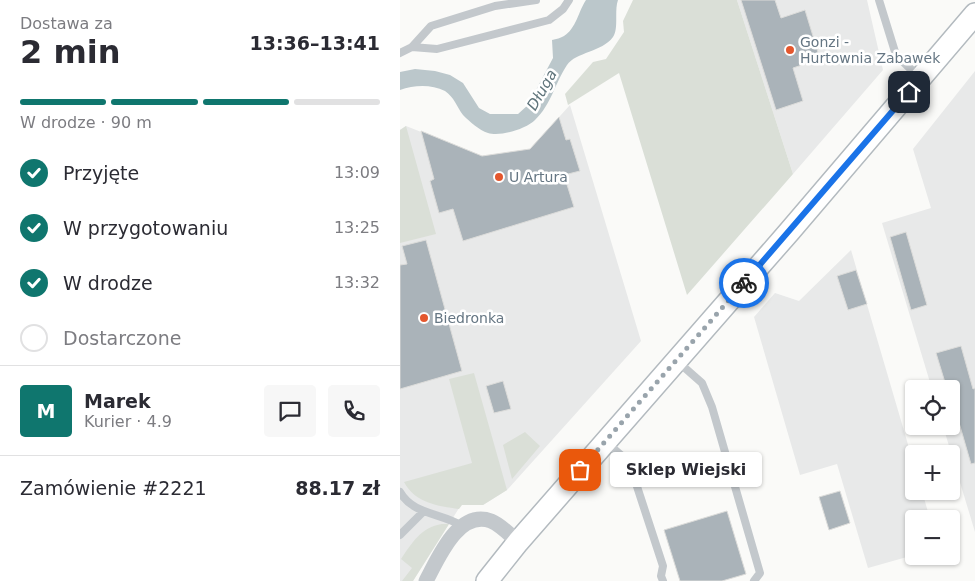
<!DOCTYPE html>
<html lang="pl">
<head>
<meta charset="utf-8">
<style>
  :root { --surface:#fff; --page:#f7f7f7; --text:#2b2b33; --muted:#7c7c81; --line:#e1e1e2; --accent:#0f766e }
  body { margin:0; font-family:"DejaVu Sans",sans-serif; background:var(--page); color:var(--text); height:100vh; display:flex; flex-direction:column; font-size:19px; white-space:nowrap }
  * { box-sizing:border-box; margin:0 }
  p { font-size:16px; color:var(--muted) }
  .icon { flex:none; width:28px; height:28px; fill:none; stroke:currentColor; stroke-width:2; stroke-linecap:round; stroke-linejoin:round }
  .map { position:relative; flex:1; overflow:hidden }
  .drawer { display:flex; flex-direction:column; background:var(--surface); width:400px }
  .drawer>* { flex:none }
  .tools { position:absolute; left:505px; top:380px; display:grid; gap:10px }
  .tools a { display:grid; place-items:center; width:55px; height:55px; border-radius:5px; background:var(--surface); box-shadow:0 1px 4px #0004; font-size:25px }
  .pin { position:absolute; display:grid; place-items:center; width:42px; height:42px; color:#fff; margin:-21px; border-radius:10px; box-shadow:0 2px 8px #0006 }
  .courier { position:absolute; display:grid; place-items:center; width:50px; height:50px; margin:-25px; border:4px solid #1a73e8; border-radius:50%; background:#fff; color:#222; box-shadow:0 1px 6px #0007 }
  .bubble { position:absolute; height:35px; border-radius:5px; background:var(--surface); box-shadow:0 1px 4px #0004; font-size:16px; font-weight:600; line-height:35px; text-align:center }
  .headline em { font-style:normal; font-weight:600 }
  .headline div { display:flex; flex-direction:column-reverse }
  .headline { display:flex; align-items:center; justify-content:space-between; height:85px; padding:0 20px }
  h1 { font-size:32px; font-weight:600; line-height:38px }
  .bar { display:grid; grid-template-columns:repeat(4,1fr); gap:8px 5px; align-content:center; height:60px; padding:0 20px }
  .bar i { height:6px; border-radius:4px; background:var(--line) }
  .bar .selected { background:var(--accent) }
  .bar p { grid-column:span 4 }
  .line { display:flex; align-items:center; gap:12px; padding:0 20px; border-top:1px solid var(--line) }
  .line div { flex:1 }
  .round { display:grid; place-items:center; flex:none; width:52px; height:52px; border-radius:5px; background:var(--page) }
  ol { padding:0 20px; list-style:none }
  li { display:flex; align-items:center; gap:15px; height:55px }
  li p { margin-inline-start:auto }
  li .icon { padding:5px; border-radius:50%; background:var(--accent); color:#fff; stroke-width:4 }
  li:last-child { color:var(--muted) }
  li i { width:28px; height:28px; border:2px solid var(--line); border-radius:50% }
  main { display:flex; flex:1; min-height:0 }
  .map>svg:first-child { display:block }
  .built { fill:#e8e9e9 }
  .green { fill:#dadfd7 }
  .water { fill:#bbc7cb }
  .building { fill:#aab3b9; stroke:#dcdcda }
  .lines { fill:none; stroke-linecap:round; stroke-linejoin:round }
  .secondary-casing { stroke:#b3babf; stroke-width:24 }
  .lane { stroke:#c3c8cc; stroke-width:8 }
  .street { stroke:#c3c8cc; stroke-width:15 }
  .secondary { stroke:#fff; stroke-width:21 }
  .done { stroke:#99a4ac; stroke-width:5; stroke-dasharray:0 9 }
  .route { stroke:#1a73e8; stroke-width:6 }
  .poi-dot { fill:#e4572e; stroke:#fff; stroke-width:2 }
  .labels { text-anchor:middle; stroke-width:5; stroke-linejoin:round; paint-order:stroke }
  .poi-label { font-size:14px; fill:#657683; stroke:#fff; text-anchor:start }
  .water-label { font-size:15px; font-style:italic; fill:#60757c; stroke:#fff }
</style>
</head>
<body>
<main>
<section class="drawer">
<div class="headline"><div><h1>2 min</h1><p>Dostawa za</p></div><em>13:36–13:41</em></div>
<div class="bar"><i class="selected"></i><i class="selected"></i><i class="selected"></i><i></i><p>W drodze · 90 m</p></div>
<ol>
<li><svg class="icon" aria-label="check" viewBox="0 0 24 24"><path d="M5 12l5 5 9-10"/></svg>Przyjęte<p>13:09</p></li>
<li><svg class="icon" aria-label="check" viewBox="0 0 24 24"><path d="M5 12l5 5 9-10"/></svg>W przygotowaniu<p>13:25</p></li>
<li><svg class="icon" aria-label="check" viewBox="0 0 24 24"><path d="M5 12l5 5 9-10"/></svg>W drodze<p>13:32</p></li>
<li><i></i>Dostarczone</li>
</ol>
<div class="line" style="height:90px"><b class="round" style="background:var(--accent);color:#fff">M</b><div><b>Marek</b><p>Kurier · 4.9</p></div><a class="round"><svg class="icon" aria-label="chat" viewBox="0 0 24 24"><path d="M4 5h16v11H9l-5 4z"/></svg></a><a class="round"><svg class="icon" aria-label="phone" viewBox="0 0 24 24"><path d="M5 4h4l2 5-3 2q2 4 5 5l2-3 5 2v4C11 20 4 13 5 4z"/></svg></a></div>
<div class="line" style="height:65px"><div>Zamówienie #2221</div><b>88.17 zł</b></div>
</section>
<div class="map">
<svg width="575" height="581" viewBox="0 0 575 581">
  <rect width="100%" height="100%" fill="#fafaf8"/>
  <path class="built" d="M 337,0 L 467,0 L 483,70 L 393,174 Z
    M 575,71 L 575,532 L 543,426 L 551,426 L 551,389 L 532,389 L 482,223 L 531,208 L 513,149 Z
    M 170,105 L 241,341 L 107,490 L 83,505 L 61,505 L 13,581 L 0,581 L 0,130 L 6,126 L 82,156 L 130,149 Z
    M 451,250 L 514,465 L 514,491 L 522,491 L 530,519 L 514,519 L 514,555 L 468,568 L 437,464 L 400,475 L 354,317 L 375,293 L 399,301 Z"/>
  <path class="green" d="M 233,0 L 337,0 L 393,174 L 287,295 L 219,73 L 168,105 L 165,94 L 193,62 L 206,59 L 224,32 L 223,21 Z
    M 6,126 L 36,234 L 0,243 L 0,130 Z
    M 74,373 L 107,490 L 83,505 L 62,505 L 59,509 C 38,506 15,503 4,482 L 72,463 L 49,379 Z
    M 125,432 L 140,446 L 112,479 L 103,445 Z
    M 42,524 L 49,524 L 13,581 L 2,581 L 12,568 L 1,559 C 12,543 21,527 42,524 Z"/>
  <path class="water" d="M 186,0 L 218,0 C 214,11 219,28 213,37 C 202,52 176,52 167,65 C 155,83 151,105 135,120 C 126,129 100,137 88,133 C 79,130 70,122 63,115 C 57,107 54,97 45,91 C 31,84 14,85 0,90 L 0,72 L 15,69 L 35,71 L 50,75 L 63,83 L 79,108 L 90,114 L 118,114 L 128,105 L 153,58 L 152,40 C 156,39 161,38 164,36 C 176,29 179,10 186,0 Z"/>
  <path class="building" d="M 341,0 L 375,0 L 381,18 L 405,10 L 420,59 L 393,68 L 403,101 L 376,110 Z
    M 159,117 L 166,140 L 170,139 L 180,171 L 164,175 L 174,207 L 63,241 L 53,209 L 39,213 L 30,181 L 34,179 L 21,131 L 82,156 L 130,149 Z
    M 506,232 L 527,305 L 511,310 L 490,237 Z
    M 26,240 L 62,371 L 0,389 L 0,265 L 7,264 L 2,246 Z
    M 456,270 L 467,304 L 448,310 L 437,276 Z
    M 561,346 L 573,389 L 575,388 L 575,463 L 571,464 L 551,395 L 551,389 L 547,389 L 536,353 Z
    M 103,381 L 111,409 L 94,413 L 86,386 Z
    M 440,491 L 450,523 L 429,530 L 419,497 Z
    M 327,511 L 346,574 L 322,581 L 280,581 L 264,530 Z"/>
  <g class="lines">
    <g class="secondary-casing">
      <path id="secondary" d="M 87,581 L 118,542 L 389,232 L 575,14"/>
    </g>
    <path class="lane" d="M 479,0 L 496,55 L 520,78
      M 12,47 L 37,49 L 149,20 L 163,9 L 169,0
      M 0,53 L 12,47 L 31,26 L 95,6 L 136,0
      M 277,361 L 302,383 L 312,407 L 360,573 L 354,581
      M 206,442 L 229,462 L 263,566 L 261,576 L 263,581
      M 0,492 C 13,515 42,513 62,526
      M 0,535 L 23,512"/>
    <path class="street" d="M 26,581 C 38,559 58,509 91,521 C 101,525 110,535 118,542"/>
    <use href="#secondary" class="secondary"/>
  </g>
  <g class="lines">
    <path class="done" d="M 180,470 L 344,283"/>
    <path class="route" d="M 344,283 L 509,92"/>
  </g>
  <g class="poi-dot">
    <circle cx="390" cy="50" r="5"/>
    <circle cx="99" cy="177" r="5"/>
    <circle cx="24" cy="318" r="5"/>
  </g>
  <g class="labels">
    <g class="poi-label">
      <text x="400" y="47">Gonzi -<tspan x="400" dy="16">Hurtownia Zabawek</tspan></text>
      <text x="109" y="182">U Artura</text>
      <text x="34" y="323">Biedronka</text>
    </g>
    <g class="water-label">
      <text transform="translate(142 90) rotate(-60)" y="5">Długa</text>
    </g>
  </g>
</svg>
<div class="tools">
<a><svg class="icon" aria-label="locate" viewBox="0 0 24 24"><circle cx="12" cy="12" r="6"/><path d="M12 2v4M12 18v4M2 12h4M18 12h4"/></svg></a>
<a>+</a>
<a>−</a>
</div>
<div class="pin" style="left:180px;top:470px;background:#ea580c"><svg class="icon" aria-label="bag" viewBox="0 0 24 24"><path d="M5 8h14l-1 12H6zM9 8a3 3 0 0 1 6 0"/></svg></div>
<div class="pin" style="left:509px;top:92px;background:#1f2937"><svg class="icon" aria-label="home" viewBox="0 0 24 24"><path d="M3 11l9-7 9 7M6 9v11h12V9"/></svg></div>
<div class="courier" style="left:344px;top:283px"><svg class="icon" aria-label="bike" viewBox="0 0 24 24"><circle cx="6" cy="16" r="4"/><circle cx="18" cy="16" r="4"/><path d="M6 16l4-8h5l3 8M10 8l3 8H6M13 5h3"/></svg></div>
<div class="bubble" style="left:210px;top:452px;width:152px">Sklep Wiejski</div>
</div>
</main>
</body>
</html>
